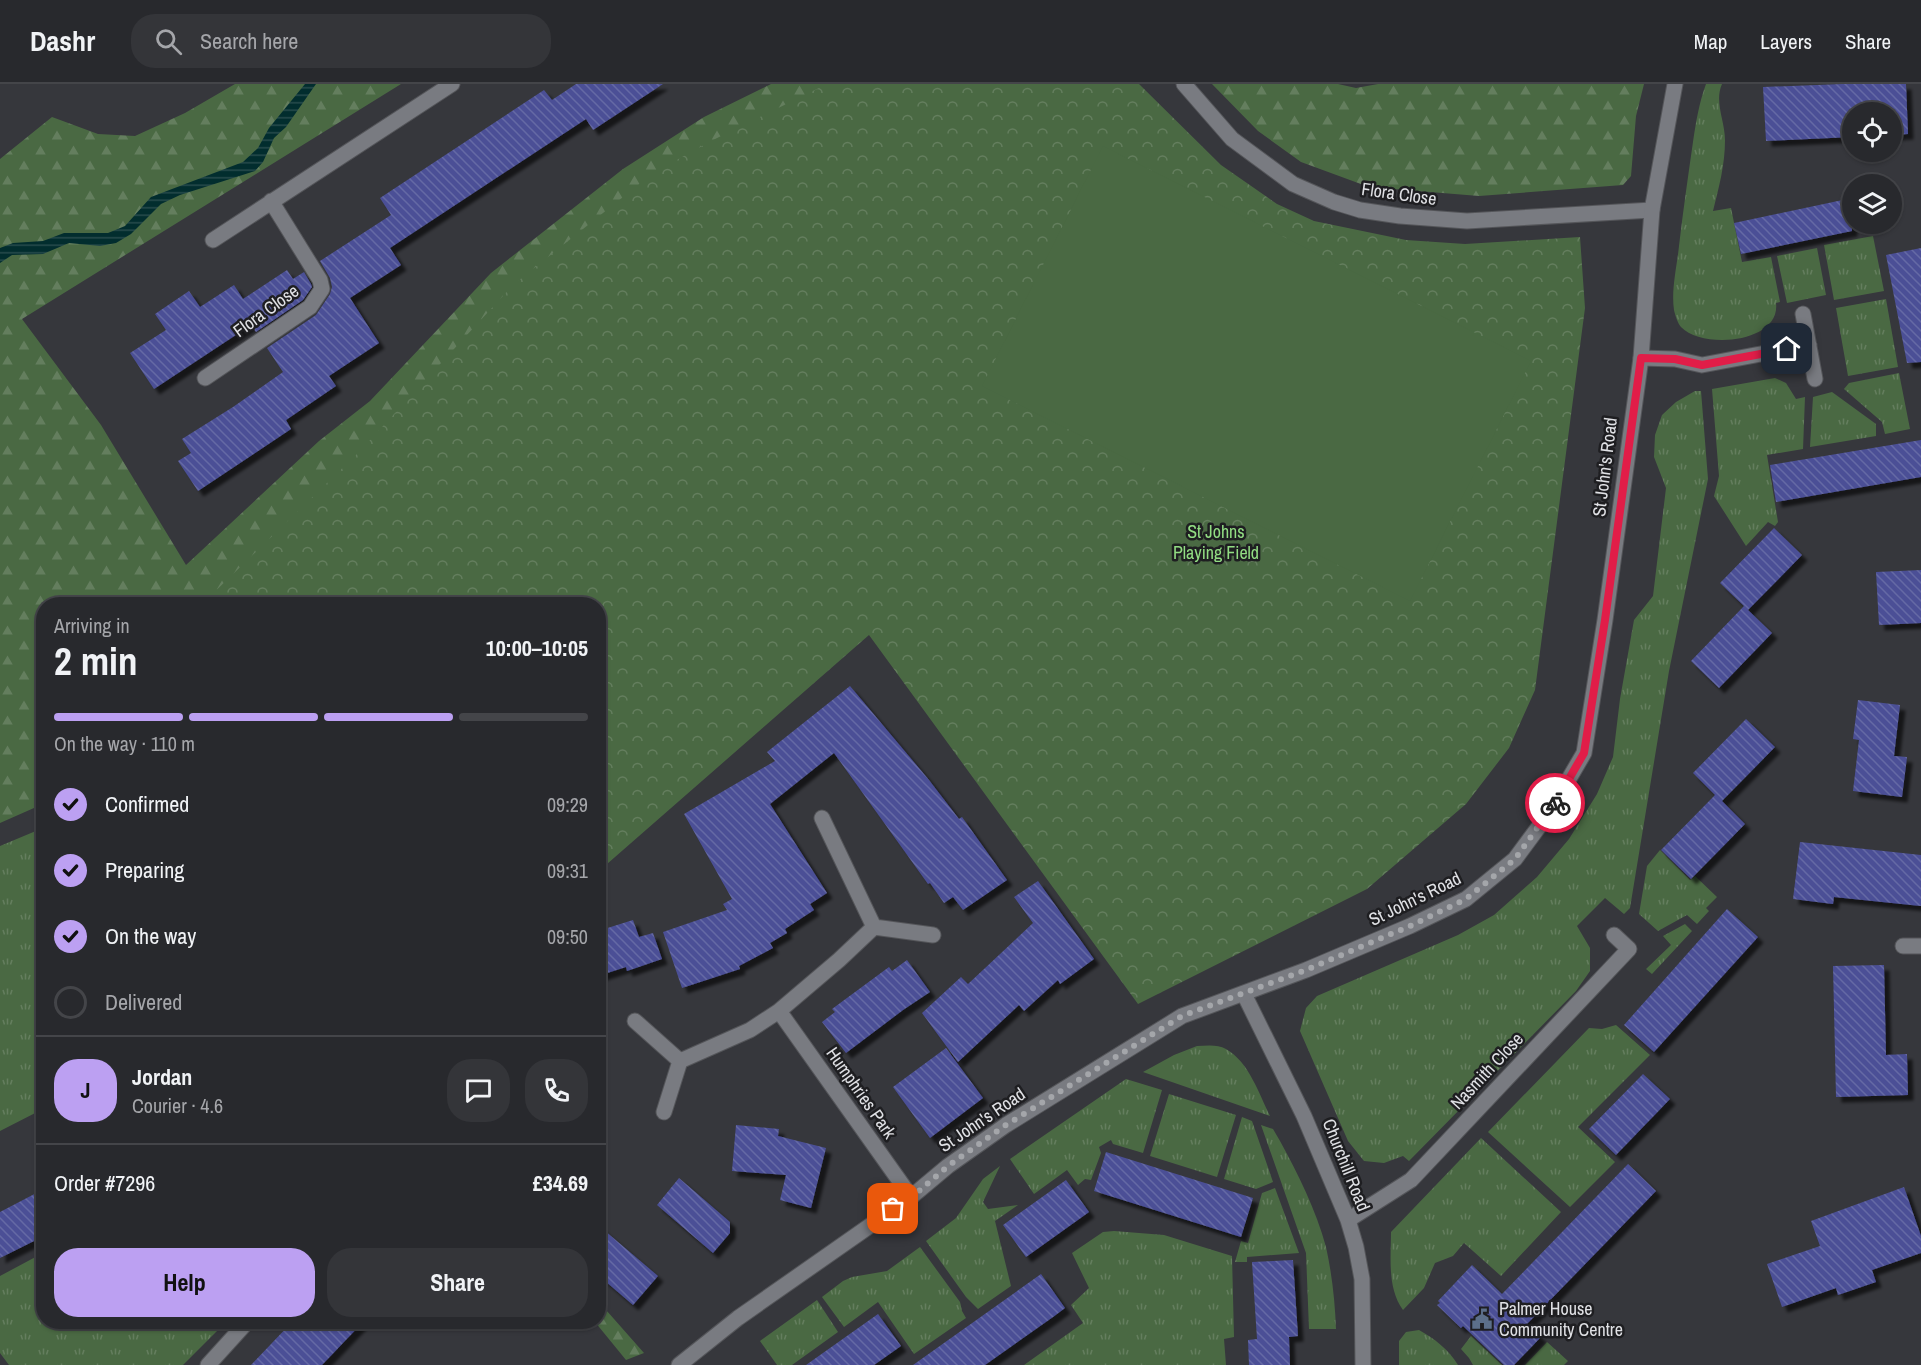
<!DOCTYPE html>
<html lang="en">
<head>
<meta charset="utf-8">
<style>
  :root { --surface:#28292d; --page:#343539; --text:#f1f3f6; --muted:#a5a6aa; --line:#444549; --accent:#bca0f2 }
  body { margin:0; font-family:"Archivo Narrow",sans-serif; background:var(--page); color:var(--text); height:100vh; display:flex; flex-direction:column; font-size:22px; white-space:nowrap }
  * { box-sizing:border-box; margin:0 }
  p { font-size:20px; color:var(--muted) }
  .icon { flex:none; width:33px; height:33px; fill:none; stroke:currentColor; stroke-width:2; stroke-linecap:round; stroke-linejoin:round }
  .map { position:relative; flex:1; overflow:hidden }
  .panel { position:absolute; left:36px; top:513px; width:570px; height:732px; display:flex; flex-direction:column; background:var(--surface); border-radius:24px; box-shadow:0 2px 4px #0004,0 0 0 2px var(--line) }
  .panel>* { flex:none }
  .fabs { position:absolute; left:1842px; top:18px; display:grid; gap:12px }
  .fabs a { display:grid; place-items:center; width:60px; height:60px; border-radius:50%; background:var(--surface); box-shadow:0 2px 4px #0004,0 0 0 2px var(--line); font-size:30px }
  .pin { position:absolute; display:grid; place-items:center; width:51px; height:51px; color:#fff; margin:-26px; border-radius:12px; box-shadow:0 3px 9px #0006 }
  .courier { position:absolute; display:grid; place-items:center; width:60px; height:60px; margin:-30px; border:4px solid #e11d48; border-radius:50%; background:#fff; color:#222; box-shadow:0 2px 8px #0007 }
  .summary em { font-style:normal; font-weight:700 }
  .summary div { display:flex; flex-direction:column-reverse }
  .summary { display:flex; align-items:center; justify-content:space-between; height:102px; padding:0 18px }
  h1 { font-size:39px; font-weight:700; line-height:45px }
  .bar { display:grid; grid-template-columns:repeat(4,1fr); gap:9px 6px; align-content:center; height:72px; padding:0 18px }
  .bar i { height:8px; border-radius:4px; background:var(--line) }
  .bar .on { background:var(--accent) }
  .bar p { grid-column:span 4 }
  .line { display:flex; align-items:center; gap:15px; padding:0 18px; border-top:2px solid var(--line) }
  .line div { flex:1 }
  .round { display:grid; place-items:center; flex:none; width:63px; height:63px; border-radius:24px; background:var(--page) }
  ol { padding:0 18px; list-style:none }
  li { display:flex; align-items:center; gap:18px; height:66px }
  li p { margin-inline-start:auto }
  li .icon { padding:6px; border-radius:50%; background:var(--accent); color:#111; stroke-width:4 }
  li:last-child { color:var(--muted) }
  li i { width:33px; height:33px; border:3px solid var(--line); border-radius:50% }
  .primary-button { display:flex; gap:12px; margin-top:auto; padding:12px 18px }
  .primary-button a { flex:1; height:69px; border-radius:24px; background:var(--accent); color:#111; font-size:24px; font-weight:700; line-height:69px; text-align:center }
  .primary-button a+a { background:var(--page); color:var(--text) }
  header { display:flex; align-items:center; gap:36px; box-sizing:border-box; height:84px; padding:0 30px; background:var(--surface); border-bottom:2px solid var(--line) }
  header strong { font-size:28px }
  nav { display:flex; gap:33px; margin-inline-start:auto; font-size:21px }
  .search { width:420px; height:54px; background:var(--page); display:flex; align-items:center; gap:15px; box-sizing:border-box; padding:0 21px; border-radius:24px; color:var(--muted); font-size:22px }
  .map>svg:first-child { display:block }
  .grass { fill:url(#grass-tufts) }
  .forest { fill:url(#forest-firs) }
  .park { fill:url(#park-crowns) }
  .pitch { fill:#4a6943 }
  .water { fill:url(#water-rules) }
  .building { fill:url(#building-back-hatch); filter:url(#shadow) }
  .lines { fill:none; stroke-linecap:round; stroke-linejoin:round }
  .minor-casing { stroke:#545559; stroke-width:17 }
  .tertiary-casing { stroke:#545559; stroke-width:17 }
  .minor { stroke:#797b81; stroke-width:15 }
  .tertiary { stroke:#797b81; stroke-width:15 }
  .done { stroke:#a4a6aa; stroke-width:6; stroke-dasharray:0 10.8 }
  .route { stroke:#e11d48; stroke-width:8 }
  .labels { text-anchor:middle; stroke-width:5; stroke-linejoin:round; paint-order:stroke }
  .street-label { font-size:18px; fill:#e0e1e5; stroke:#1e1e21 }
  .park-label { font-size:18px; fill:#92dd83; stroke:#1e1e21 }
  .poi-label { font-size:18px; fill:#e0e1e5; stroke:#1e1e21; text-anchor:start }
</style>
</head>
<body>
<header>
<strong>Dashr</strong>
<div class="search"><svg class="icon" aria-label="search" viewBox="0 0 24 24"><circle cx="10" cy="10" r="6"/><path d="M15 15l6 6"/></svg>Search here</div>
<nav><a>Map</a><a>Layers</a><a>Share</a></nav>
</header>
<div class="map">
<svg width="1921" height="1281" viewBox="0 0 1921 1281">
  <defs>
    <pattern id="grass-tufts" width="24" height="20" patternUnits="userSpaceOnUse" patternTransform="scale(1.5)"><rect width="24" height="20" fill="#4a6943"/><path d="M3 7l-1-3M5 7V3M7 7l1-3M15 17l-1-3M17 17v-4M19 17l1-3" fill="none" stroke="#647e5e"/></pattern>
    <pattern id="forest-firs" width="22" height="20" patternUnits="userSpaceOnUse" patternTransform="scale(1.5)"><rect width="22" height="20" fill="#4a6943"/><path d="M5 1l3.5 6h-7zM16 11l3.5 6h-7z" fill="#647e5e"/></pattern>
    <pattern id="park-crowns" width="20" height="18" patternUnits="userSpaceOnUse" patternTransform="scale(1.5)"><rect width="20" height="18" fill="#4a6943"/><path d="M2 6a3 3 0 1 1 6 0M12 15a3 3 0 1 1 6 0" fill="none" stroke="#647e5e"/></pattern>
    <pattern id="water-rules" width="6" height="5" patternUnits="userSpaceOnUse" patternTransform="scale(1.5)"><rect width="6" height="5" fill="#022d2e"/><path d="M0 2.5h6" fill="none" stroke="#274b4c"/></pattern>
    <pattern id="building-back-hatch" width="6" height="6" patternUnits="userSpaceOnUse" patternTransform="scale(1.5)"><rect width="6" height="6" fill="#4b5096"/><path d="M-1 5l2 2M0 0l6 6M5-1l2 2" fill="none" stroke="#6569a5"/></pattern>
    <filter id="shadow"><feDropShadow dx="5.5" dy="5.5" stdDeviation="1.5" flood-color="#0009"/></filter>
  </defs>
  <rect width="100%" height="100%" fill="#36373c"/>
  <path class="grass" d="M 1706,0 L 1722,0 C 1714,18 1725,37 1725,56 C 1725,81 1719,103 1713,127 L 1731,124 L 1742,178 L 1771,173 L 1780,218 L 1776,219 C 1781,259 1703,266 1681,243 C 1678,240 1675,231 1674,226 C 1671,206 1677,182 1679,162 C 1683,127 1688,93 1693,58 C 1696,38 1699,19 1706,0 Z
    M 1873,152 L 1884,207 L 1834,216 L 1824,161 Z
    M 1817,164 L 1826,211 L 1787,219 L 1777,172 Z
    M 1886,215 L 1898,283 L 1848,292 L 1836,224 Z
    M 1899,289 L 1910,345 L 1885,350 L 1882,338 L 1844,305 L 1849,299 Z
    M 1775,294 L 1786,299 L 1796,315 L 1805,313 L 1803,365 L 1767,371 L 1778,438 L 1775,442 L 1768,438 L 1746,462 L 1714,412 L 1719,392 L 1712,305 Z
    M 1695,307 L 1701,307 L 1708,395 L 1669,587 L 1630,824 L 1624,830 L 1605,814 L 1577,842 L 1590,864 L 1590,887 L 1576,907 L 1409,1077 L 1403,1072 L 1384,1079 L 1364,1077 L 1348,1057 L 1300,947 L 1306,924 L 1317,912 L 1458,851 L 1494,831 L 1537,793 L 1569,755 L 1597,710 L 1613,673 L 1620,615 L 1634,536 L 1653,512 L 1666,404 L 1654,373 L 1655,351 L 1662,331 L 1676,318 Z
    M 1832,308 L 1876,340 L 1876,352 L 1810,363 L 1813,313 Z
    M 43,744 L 43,1025 L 0,1047 L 0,762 Z
    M 1660,766 L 1690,796 L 1695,792 L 1717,813 L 1706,824 L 1709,827 L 1697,840 L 1687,831 L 1658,847 L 1639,830 L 1647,782 Z
    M 1685,840 L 1692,847 L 1652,890 L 1646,885 L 1671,861 L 1663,852 Z
    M 1616,941 L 1650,971 L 1578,1043 L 1615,1078 L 1570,1123 L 1488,1048 L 1589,944 L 1602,945 Z
    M 1197,962 C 1206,962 1217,960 1226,965 C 1249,978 1259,1010 1270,1032 L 1143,988 L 1174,971 Z
    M 1126,995 L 1162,1006 L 1143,1069 L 1113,1060 L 1111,1056 L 1099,1063 L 1101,1069 L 1091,1096 L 1085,1095 L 1078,1101 L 1067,1086 L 1034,1110 L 1010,1075 Z
    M 1169,1010 L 1236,1031 L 1217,1093 L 1150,1072 Z
    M 1242,1033 L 1252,1037 L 1273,1098 L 1256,1105 L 1224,1095 Z
    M 1261,1041 L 1273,1045 L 1280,1057 C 1298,1090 1316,1126 1326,1163 C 1332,1190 1335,1218 1336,1245 L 1309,1245 L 1306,1169 Z
    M 1481,1054 L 1561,1128 L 1501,1192 L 1464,1159 L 1453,1172 L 1435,1179 L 1424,1204 L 1403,1226 C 1387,1204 1391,1173 1391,1148 Z
    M 1000,1082 L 983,1118 L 988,1125 L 1018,1121 L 995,1137 L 1011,1202 L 978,1225 L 966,1213 L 926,1157 L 956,1134 L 983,1095 Z
    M 1275,1104 L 1299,1169 L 1247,1173 L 1247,1178 L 1235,1178 L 1241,1157 L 1248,1159 L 1262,1109 Z
    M 1114,1147 L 1164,1151 L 1232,1172 L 1234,1253 L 1224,1255 L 1226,1281 L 1024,1281 L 1083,1239 L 1071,1221 L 1089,1204 L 1072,1169 L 1103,1148 Z
    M 920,1163 L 960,1218 L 962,1227 L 966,1234 L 914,1270 L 878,1218 L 844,1243 L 822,1213 L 843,1197 L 852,1193 L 887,1187 Z
    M 43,1169 L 44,1238 L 226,1238 L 183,1281 L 9,1281 L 0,1269 L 0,1192 Z
    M 817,1216 L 838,1248 L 792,1281 L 777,1281 L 760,1257 Z
    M 1419,1246 C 1435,1255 1448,1265 1458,1281 L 1399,1281 L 1399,1257 L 1406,1248 Z
    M 1471,1252 L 1502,1281 L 1473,1281 L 1469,1274 L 1461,1265 Z
    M 1547,1258 L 1568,1277 L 1564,1281 L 1525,1281 Z"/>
  <path class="forest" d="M 235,0 L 401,0 L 22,235 L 101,341 L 186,481 L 319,357 L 370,317 L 491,189 L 623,85 L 704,33 L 771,0 L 1068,0 L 374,520 L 44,520 L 43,720 L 0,739 L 0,75 L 52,33 L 98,50 L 135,52 L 185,29 Z
    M 1212,0 L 1338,0 L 1356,4 L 1378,0 L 1644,0 L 1636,32 L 1631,92 L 1623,101 L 1479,112 L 1369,103 L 1301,78 L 1258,47 Z
    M 599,1218 L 644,1269 L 626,1276 L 595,1238 L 598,1238 Z"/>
  <path class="park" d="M 827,0 L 1139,0 L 1221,81 L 1277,120 L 1314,137 L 1406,156 L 1465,160 L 1580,153 L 1585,224 L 1535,606 L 1509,664 L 1466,720 L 1367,805 L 1138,920 L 869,551 L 599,787 L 598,520 L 202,520 L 359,368 L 513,201 L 653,89 L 713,56 Z"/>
  <path class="pitch" d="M 1103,62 L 1531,277 L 1410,517 L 982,302 Z"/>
  <path class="water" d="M 305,0 L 316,0 L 286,43 L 274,54 L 263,78 L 255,87 L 180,111 L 161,120 L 131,150 L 116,159 L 100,162 L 69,159 L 43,170 L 12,171 L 0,179 L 0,164 L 13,159 L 43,157 L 64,149 L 108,149 L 125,142 L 151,113 L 243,78 L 258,64 L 269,44 Z"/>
  <path class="building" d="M 576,0 L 663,0 L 593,46 L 586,35 L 390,164 L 401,181 L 350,214 L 379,259 L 329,292 L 336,302 L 286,336 L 291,345 L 198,407 L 178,377 L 191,369 L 182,355 L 233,323 L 283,288 L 267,264 L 316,231 L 330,210 L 332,203 L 330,194 L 320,177 L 391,131 L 380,114 L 544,6 L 552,16 Z
    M 1842,0 L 1906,0 L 1908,50 L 1892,51 L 1892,28 L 1852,28 L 1852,53 L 1766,57 L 1763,3 Z
    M 1852,114 L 1852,147 L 1741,170 L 1734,139 Z
    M 1921,164 L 1921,278 L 1907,279 L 1886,171 Z
    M 287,186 L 293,195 L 304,188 L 311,200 L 312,203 L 303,216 L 256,248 L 251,241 L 154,305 L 130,269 L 166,246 L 155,230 L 189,207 L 200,223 L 234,201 L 243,215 Z
    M 1921,356 L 1921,393 L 1776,418 L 1770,381 Z
    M 1774,444 L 1802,471 L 1748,526 L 1772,549 L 1719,604 L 1691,577 L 1744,522 L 1720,499 Z
    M 1921,486 L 1921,539 L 1879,541 L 1876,488 Z
    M 850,602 L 929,696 L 959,735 L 962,733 L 1007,796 L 963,826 L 953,813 L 944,819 L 930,799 L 928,800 L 834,669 L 770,720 L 827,809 L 810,820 L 814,826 L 785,845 L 787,849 L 770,859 L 773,864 L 739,882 L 740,885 L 682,904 L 663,848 L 727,826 L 723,820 L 732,815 L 684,730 L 775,677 L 767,668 Z
    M 1858,616 L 1900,621 L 1894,672 L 1907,673 L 1902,713 L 1853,707 L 1859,656 L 1853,655 Z
    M 1746,635 L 1775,663 L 1722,717 L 1745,740 L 1691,795 L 1661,766 L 1715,711 L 1693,689 Z
    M 1800,758 L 1921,771 L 1921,822 L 1834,813 L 1833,820 L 1793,815 Z
    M 1038,797 L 1094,875 L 1060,900 L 1058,896 L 1024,927 L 1019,921 L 958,978 L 922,929 L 961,893 L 968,900 L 1033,839 L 1014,813 Z
    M 1727,825 L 1758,853 L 1654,968 L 1624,941 Z
    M 633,836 L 639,853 L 653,849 L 662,875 L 627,887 L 626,883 L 598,892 L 598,847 Z
    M 907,876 L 930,908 L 903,926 L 846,969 L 822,938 L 835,928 L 832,925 L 889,883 L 892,887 Z
    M 1884,881 L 1886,971 L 1907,970 L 1908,1011 L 1836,1013 L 1833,882 Z
    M 946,964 L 983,1014 L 930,1054 L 893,1003 Z
    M 1643,990 L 1670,1015 L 1616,1071 L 1589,1045 Z
    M 736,1041 L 779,1045 L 778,1052 L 826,1064 L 811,1124 L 780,1116 L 786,1091 L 732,1087 Z
    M 1106,1068 L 1253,1114 L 1241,1153 L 1094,1107 Z
    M 1628,1080 L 1656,1107 L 1527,1240 L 1541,1253 L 1514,1281 L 1504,1281 L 1463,1242 L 1461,1244 L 1437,1221 L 1440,1219 L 1438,1217 L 1472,1181 L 1502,1210 Z
    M 679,1094 L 730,1138 L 730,1149 L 713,1169 L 657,1121 Z
    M 1066,1096 L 1089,1128 L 1026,1173 L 1003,1141 Z
    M 1904,1103 L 1921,1152 L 1921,1169 L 1872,1186 L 1876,1198 L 1838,1211 L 1836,1204 L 1782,1223 L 1767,1180 L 1820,1162 L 1811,1137 Z
    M 44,1105 L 44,1152 L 0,1174 L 0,1128 Z
    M 598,1141 L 658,1192 L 633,1221 L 598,1191 Z
    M 1293,1176 L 1298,1252 L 1289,1253 L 1290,1281 L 1249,1281 L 1248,1256 L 1257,1255 L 1252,1178 Z
    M 1041,1190 L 1065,1224 L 1053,1233 L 985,1281 L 913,1281 Z
    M 878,1230 L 901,1262 L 874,1281 L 806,1281 Z
    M 292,1238 L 363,1238 L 322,1281 L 251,1281 Z"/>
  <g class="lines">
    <g class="minor-casing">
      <path id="minor" d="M 1184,0 L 1232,55 L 1293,100 L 1334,118 L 1360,126 L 1400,132 L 1467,137 L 1652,126
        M 213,156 L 452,0
        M 1803,230 L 1815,295
        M 1641,274 L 1675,275 L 1702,281 L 1809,261
        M 205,294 L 310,223 L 322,205 L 320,196 L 271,117
        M 822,734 L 874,843 L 839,876 L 779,927 L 911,1113
        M 874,843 L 933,851
        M 1903,862 L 1921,862
        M 1244,910 L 1304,1032 L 1348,1136 L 1356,1163 L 1362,1195 L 1363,1281
        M 635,937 L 680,977 L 750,946 L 779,927
        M 664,1028 L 680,977
        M 1348,1136 L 1411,1096 L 1629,865 L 1614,851
        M 208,1281 L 247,1238"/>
    </g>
    <g class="tertiary-casing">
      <path id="tertiary" d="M 679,1281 L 738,1234 L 911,1113 L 948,1082 L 1006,1041 L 1182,932 L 1306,886 L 1410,842 L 1466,815 L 1515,775 L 1549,729 L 1584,669 L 1605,536 L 1641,274 L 1652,126 L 1675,0"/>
    </g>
    <use href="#minor" class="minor"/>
    <use href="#tertiary" class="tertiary"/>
  </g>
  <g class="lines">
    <path class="done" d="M 893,1125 L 912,1113 L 948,1082 L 1006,1041 L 1182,932 L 1306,886 L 1410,842 L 1466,815 L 1515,775 L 1555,719"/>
    <path class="route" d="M 1555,719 L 1584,669 L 1605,536 L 1641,274 L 1675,275 L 1702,281 L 1787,265"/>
  </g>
  <defs>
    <g id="civic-bare" transform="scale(1.62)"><path d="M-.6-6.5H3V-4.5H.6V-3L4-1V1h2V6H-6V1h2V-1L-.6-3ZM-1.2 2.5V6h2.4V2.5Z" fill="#5c6f8a" stroke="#1e1e21" stroke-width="2.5" paint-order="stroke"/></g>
  </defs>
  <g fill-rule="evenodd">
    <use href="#civic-bare" x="1482" y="1235"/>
  </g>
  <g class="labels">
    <g class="street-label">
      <text transform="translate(1399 110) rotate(8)" y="6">Flora Close</text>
      <text transform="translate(266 227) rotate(-36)" y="6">Flora Close</text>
      <text transform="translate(1605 383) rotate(-83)" y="6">St John's Road</text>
      <text transform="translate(1415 815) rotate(-26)" y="6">St John's Road</text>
      <text transform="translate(1487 987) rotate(-47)" y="6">Nasmith Close</text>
      <text transform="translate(861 1009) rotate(55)" y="6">Humphries Park</text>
      <text transform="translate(982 1036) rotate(-34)" y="6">St John's Road</text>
      <text transform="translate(1346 1081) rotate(68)" y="6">Churchill Road</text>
    </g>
    <g class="park-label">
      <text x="1216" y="454">St Johns<tspan x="1216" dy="21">Playing Field</tspan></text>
    </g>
    <g class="poi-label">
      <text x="1499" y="1231">Palmer House<tspan x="1499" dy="21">Community Centre</tspan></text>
    </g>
  </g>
</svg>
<div class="fabs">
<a><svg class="icon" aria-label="locate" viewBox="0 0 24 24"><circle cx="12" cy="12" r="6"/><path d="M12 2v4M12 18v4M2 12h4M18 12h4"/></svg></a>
<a><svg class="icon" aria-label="layers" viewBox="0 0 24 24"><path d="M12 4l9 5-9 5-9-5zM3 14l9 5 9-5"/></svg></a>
</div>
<div class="pin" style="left:893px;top:1125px;background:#ea580c"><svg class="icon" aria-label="bag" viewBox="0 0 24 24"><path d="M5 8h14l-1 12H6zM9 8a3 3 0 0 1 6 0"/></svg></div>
<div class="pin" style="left:1787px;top:265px;background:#1f2937"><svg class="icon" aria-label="home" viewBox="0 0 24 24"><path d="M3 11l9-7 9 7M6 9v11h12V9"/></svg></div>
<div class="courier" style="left:1555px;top:719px"><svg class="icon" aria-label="bike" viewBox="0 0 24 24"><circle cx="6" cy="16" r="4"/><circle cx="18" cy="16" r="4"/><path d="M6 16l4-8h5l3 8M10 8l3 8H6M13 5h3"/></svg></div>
<section class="panel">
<div class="summary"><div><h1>2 min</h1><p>Arriving in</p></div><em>10:00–10:05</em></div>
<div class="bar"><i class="on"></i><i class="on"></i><i class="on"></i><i></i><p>On the way · 110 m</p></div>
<ol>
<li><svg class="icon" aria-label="check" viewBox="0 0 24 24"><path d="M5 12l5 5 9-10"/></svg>Confirmed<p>09:29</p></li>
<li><svg class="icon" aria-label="check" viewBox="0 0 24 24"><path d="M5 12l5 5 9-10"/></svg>Preparing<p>09:31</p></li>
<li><svg class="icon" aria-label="check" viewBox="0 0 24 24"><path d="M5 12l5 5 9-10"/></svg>On the way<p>09:50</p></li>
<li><i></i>Delivered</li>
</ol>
<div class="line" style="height:108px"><b class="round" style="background:var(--accent);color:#111">J</b><div><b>Jordan</b><p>Courier · 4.6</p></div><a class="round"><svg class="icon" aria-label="chat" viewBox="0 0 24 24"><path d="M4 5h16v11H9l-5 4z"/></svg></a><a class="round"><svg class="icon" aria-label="phone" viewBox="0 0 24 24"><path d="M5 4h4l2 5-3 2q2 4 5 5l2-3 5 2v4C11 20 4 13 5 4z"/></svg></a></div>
<div class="line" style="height:78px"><div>Order #7296</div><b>£34.69</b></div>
<div class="primary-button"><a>Help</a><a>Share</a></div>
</section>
</div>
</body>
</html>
